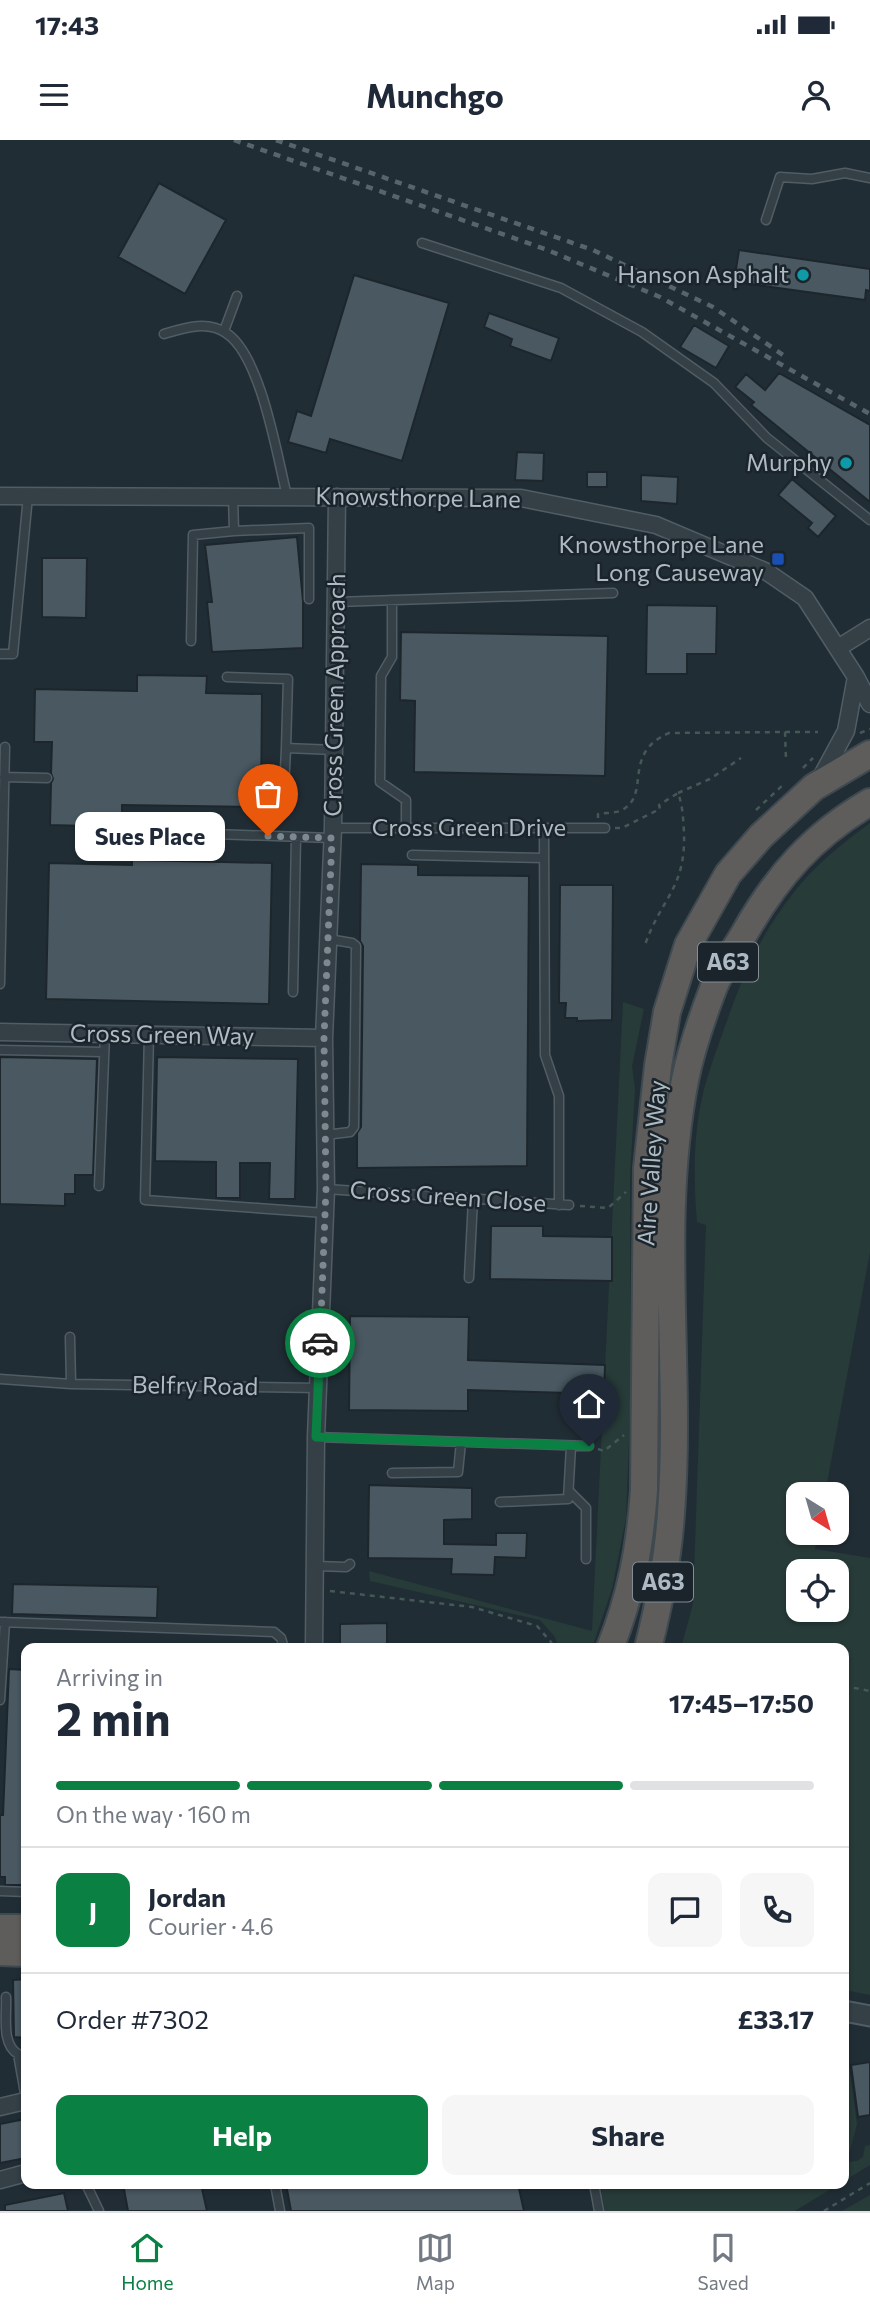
<!DOCTYPE html>
<html lang="en">
<head>
<meta charset="utf-8">
<style>
  :root { --surface:#fff; --page:#f6f6f7; --text:#1f2937; --muted:#747a83; --line:#e0e1e3; --accent:#0b8043 }
  body { margin:0; font-family:Commissioner,sans-serif; background:var(--page); color:var(--text); height:100vh; display:flex; flex-direction:column; font-size:26px; white-space:nowrap }
  * { box-sizing:border-box; margin:0 }
  p { font-size:23px; color:var(--muted) }
  .icon { flex:none; width:38px; height:38px; fill:none; stroke:currentColor; stroke-width:2; stroke-linecap:round; stroke-linejoin:round }
  .map { position:relative; flex:1; overflow:hidden }
  .panel { position:absolute; left:21px; top:1503px; width:828px; height:546px; display:flex; flex-direction:column; background:var(--surface); border-radius:14px; box-shadow:0 2px 5px #0004 }
  .panel>* { flex:none }
  .needle { width:46px; rotate:143deg }
  .fabs { position:absolute; left:786px; top:1342px; display:grid; gap:14px }
  .fabs a { display:grid; place-items:center; width:63px; height:63px; border-radius:14px; background:var(--surface); box-shadow:0 2px 5px #0004; font-size:35px }
  .pin { position:absolute; display:grid; place-items:center; width:60px; height:60px; color:#fff; margin:-72px -30px; border-radius:50% 50% 50% 0; rotate:-45deg; box-shadow:0 0 7px #0007 }
  .pin .icon { rotate:45deg }
  .courier { position:absolute; display:grid; place-items:center; width:70px; height:70px; margin:-35px; border:5px solid #0b8043; border-radius:50%; background:#fff; color:#222; box-shadow:0 2px 9px #0007 }
  .bubble { position:absolute; height:49px; border-radius:14px; background:var(--surface); box-shadow:0 2px 5px #0004; font-size:23px; font-weight:700; line-height:49px; text-align:center }
  .headline em { font-style:normal; font-weight:700 }
  .headline div { display:flex; flex-direction:column-reverse }
  .headline { display:flex; align-items:center; justify-content:space-between; height:119px; padding:0 35px }
  h1 { font-size:46px; font-weight:700; line-height:52px }
  .bar { display:grid; grid-template-columns:repeat(4,1fr); gap:10px 7px; align-content:center; height:84px; padding:0 35px }
  .bar i { height:9px; border-radius:5px; background:var(--line) }
  .bar .current { background:var(--accent) }
  .bar p { grid-column:span 4 }
  .line { display:flex; align-items:center; gap:18px; padding:0 35px; border-top:2px solid var(--line) }
  .line div { flex:1 }
  .round { display:grid; place-items:center; flex:none; width:74px; height:74px; border-radius:14px; background:var(--page) }
  .primary-button { display:flex; gap:14px; margin-top:auto; padding:14px 35px }
  .primary-button a { flex:1; height:80px; border-radius:14px; background:var(--accent); color:#fff; font-size:28px; font-weight:700; line-height:80px; text-align:center }
  .primary-button a+a { background:var(--page); color:var(--text) }
  .status { display:flex; justify-content:space-between; align-items:center; height:49px; padding:0 35px; background:var(--surface); direction:ltr }
  .status svg { height:19px; fill:currentColor }
  header { display:flex; justify-content:space-between; align-items:center; height:91px; padding:0 35px; background:var(--surface); font-size:32px; font-weight:700 }
  .tabs { display:flex; justify-content:space-around; align-items:center; height:98px; border-top:2px solid var(--line); background:var(--surface); font-size:19px; color:var(--muted) }
  .tabs a { display:grid; justify-items:center; gap:4px }
  .tabs .current { color:var(--accent) }
  .map>svg:first-child { display:block }
  .green { fill:#273b38; fill-rule:evenodd }
  .building { fill:#495861; stroke:#1c262c; stroke-width:2 }
  .lines { fill:none; stroke-linecap:round; stroke-linejoin:round }
  .service-casing { stroke:#515d64; stroke-width:11 }
  .minor-casing { stroke:#515d64; stroke-width:19 }
  .tertiary-casing { stroke:#515d64; stroke-width:23 }
  .trunk-casing { stroke:#3f4a50; stroke-width:30 }
  .path { stroke:#445856; stroke-width:2.5; stroke-dasharray:5 5; stroke-linecap:butt }
  .service { stroke:#343f46; stroke-width:8 }
  .minor { stroke:#343f46; stroke-width:16 }
  .tertiary { stroke:#343f46; stroke-width:19 }
  .trunk { stroke:#5e5d5c; stroke-width:26 }
  .rail { stroke:#56646d; stroke-width:4.5; stroke-dasharray:7 7; stroke-linecap:butt }
  .done { stroke:#7d8991; stroke-width:7; stroke-dasharray:0 12.6 }
  .route { stroke:#0b8043; stroke-width:9 }
  .culture-dot { fill:#0f9aa8; stroke:#1a242a; stroke-width:2.5 }
  .transit-dot { fill:#1a4fb4; stroke:#1a242a; stroke-width:2.5 }
  .labels { text-anchor:middle; stroke-width:5; stroke-linejoin:round; paint-order:stroke }
  .shield { fill:#1a242a; stroke:#828d95; stroke-width:2 }
  .shield-label { font-size:23px; font-weight:bold; fill:#aebac3 }
  .poi-label { font-size:24px; fill:#aebac3; stroke:#1a242a; text-anchor:end }
  .street-label { font-size:24px; fill:#aebac3; stroke:#1a242a }
</style>
</head>
<body>
<div class="status"><b>17:43</b><svg viewBox="0 0 49 12"><path d="M0 12V9h3v3zM5 12V6h3v6zM10 12V3h3v9zM15 12V0h3v12zM26 1h20v11H26zM47 4h2v5h-2z"/></svg></div>
<header><svg class="icon" aria-label="menu" viewBox="0 0 24 24"><path d="M4 6h16M4 12h16M4 18h16"/></svg>Munchgo<svg class="icon" aria-label="person" viewBox="0 0 24 24"><circle cx="12" cy="8" r="4"/><path d="M4 21q1-7 8-7t8 7"/></svg></header>
<div class="map">
<svg width="870" height="2071" viewBox="0 0 870 2071">
  <rect width="100%" height="100%" fill="#212d35"/>
  <path class="green" d="M 870,683 L 870,1112 L 825,1354 L 798,1354 L 798,1393 L 818,1393 L 815,1409 L 870,1418 L 870,1855 L 844,1850 L 844,1508 L 681,1508 L 693,1464 L 706,1085 L 697,1082 C 693,1035 693,984 707,939 C 713,918 721,898 728,878 C 744,832 764,789 795,751 C 816,724 843,703 870,683 ZM 798,1432 L 836,1432 L 836,1470 L 798,1470 Z
    M 623,862 L 644,869 L 632,926 L 635,949 L 630,1038 L 631,1249 L 626,1378 L 612,1449 L 592,1508 L 558,1508 L 555,1497 L 540,1480 L 370,1441 L 369,1431 L 592,1491 Z
    M 844,1910 L 848,1919 L 857,1984 L 847,2022 L 857,2021 L 863,2017 L 865,2006 L 870,2005 L 870,2025 L 844,2041 Z
    M 600,2044 L 839,2044 L 795,2071 L 605,2071 Z
    M 870,2055 L 870,2071 L 842,2071 Z"/>
  <path class="building" d="M 159,43 L 226,80 L 185,154 L 118,117 Z
    M 739,110 L 870,129 L 870,151 L 866,150 L 865,160 L 734,142 Z
    M 354,135 L 449,163 L 402,321 L 330,299 L 326,313 L 288,302 L 297,271 L 311,276 Z
    M 489,173 L 559,198 L 551,221 L 510,206 L 512,199 L 484,187 Z
    M 694,185 L 729,206 L 716,228 L 680,207 Z
    M 779,233 L 870,285 L 870,362 L 751,265 L 754,262 L 735,247 L 746,234 L 765,250 Z
    M 517,312 L 544,313 L 543,341 L 515,340 Z
    M 587,332 L 607,332 L 607,347 L 587,347 Z
    M 641,335 L 678,337 L 677,364 L 641,361 Z
    M 792,339 L 836,376 L 818,397 L 808,388 L 812,383 L 778,355 Z
    M 297,397 L 303,461 L 303,508 L 212,512 L 207,462 L 212,462 L 205,405 Z
    M 42,418 L 87,418 L 86,478 L 42,477 Z
    M 647,465 L 717,466 L 716,514 L 687,514 L 687,534 L 646,534 Z
    M 401,492 L 608,496 L 605,636 L 414,632 L 415,561 L 400,560 Z
    M 137,535 L 207,536 L 206,553 L 262,554 L 261,667 L 122,665 L 122,687 L 50,685 L 51,643 L 53,639 L 51,633 L 52,602 L 34,602 L 35,549 L 137,551 Z
    M 132,720 L 272,723 L 269,864 L 46,859 L 49,723 L 132,725 Z
    M 361,724 L 418,725 L 418,735 L 529,736 L 527,1026 L 357,1028 L 357,993 L 361,987 L 363,806 L 360,801 Z
    M 560,745 L 613,745 L 612,880 L 577,881 L 577,878 L 565,878 L 566,863 L 559,863 Z
    M 0,917 L 97,919 L 93,1035 L 75,1035 L 75,1054 L 65,1054 L 65,1066 L 0,1064 Z
    M 157,917 L 298,919 L 295,1059 L 269,1059 L 270,1023 L 240,1023 L 240,1058 L 216,1058 L 216,1022 L 155,1021 Z
    M 491,1086 L 543,1086 L 543,1096 L 612,1097 L 612,1141 L 490,1139 Z
    M 350,1176 L 469,1177 L 468,1220 L 605,1225 L 604,1254 L 468,1250 L 468,1271 L 349,1270 Z
    M 369,1345 L 472,1348 L 472,1379 L 444,1380 L 444,1404 L 496,1405 L 496,1393 L 527,1393 L 526,1418 L 495,1417 L 494,1435 L 451,1434 L 452,1419 L 368,1418 Z
    M 13,1444 L 158,1447 L 157,1478 L 12,1474 Z
    M 387,1483 L 387,1508 L 340,1508 L 340,1484 Z
    M 9,1529 L 26,1530 L 26,1745 L 5,1745 L 5,1737 L 0,1737 L 0,1675 L 3,1675 Z
    M 26,1839 L 26,1898 L 14,1897 L 13,1840 Z
    M 870,1922 L 870,1975 L 858,1977 L 851,1925 Z
    M 25,1979 L 26,2018 L 0,2023 L 0,1984 Z
    M 123,2044 L 201,2044 L 207,2071 L 128,2071 Z
    M 286,2044 L 518,2044 L 524,2071 L 291,2071 Z
    M 64,2053 L 68,2071 L 5,2071 L 5,2065 Z"/>
  <g class="lines">
    <g class="service-casing">
      <path id="service" d="M 766,80 L 780,37 L 812,39 L 845,33 L 870,38
        M 422,103 L 561,148 L 642,192 L 714,243 L 767,298 L 870,380
        M 224,191 L 237,156
        M 164,194 C 184,188 207,180 226,193 C 261,215 277,316 287,356
        M 233,356 L 234,391 L 309,388 L 309,459
        M 392,460 L 392,517 L 381,536 L 380,642 L 406,660 L 406,688
        M 336,462 L 613,453
        M 191,501 L 193,395 L 234,391
        M 0,514 L 13,514 L 28,356
        M 227,537 L 288,539 L 286,608 L 335,610
        M 4,637 L 47,638
        M 284,651 L 286,608
        M 333,688 L 605,688
        M 544,688 L 545,915 L 559,956 L 559,1065
        M 157,692 L 332,698
        M 412,715 L 544,718
        M 0,844 L 5,607
        M 293,852 L 296,697
        M 149,895 L 145,1060 L 325,1073
        M 0,910 L 104,912
        M 325,995 L 350,992 L 354,987 L 356,806 L 352,803 L 328,799
        M 99,1046 L 105,894
        M 326,1049 L 569,1065
        M 469,1138 L 473,1059
        M 70,1197 L 71,1244
        M 0,1239 L 71,1244 L 318,1248
        M 316,1297 L 589,1306
        M 392,1333 L 458,1332 L 461,1302
        M 570,1352 L 586,1368 L 586,1419
        M 500,1362 L 568,1359 L 571,1306
        M 316,1426 L 346,1427 L 350,1424
        M 0,1482 L 274,1492 L 281,1498 L 284,1508
        M 0,1560 L 5,1482
        M 0,1751 L 26,1752
        M 6,1857 C 7,1875 1,1904 18,1914 L 26,1959
        M 86,2044 L 99,2071
        M 275,2044 L 280,2071
        M 594,2044 L 599,2071"/>
    </g>
    <g class="minor-casing">
      <path id="minor" d="M 0,356 L 521,358 L 656,385 L 767,432 L 805,458 L 856,537 L 870,564
        M 838,508 L 870,488
        M 820,639 L 846,591 L 856,537
        M 0,892 L 324,898
        M 314,1508 L 316,1297 L 326,1049 L 324,898 L 333,688 L 337,357
        M 0,1967 L 21,1962 L 26,1963
        M 0,2040 L 26,2033"/>
    </g>
    <g class="tertiary-casing">
      <path id="tertiary" d="M 844,1871 L 870,1876"/>
    </g>
    <g class="trunk-casing">
      <path id="trunk" d="M 610,1508 C 631,1456 640,1407 644,1350 L 647,1028 L 658,926 L 667,872 L 688,805 L 728,734 L 761,696 L 814,647 L 870,614
        M 648,1508 C 659,1465 668,1418 671,1373 C 682,1229 657,1083 685,940 C 691,910 702,878 713,849 C 720,830 734,811 744,794 C 777,736 812,696 870,662
        M 0,1788 L 26,1788
        M 0,1812 L 26,1813"/>
    </g>
    <path class="path" d="M 785,592 L 818,592
      M 860,593 L 870,589
      M 803,628 L 813,618
      M 678,653 L 710,639 L 741,618
      M 756,670 L 784,644
      M 598,678 L 598,674 C 605,673 614,673 620,671 C 653,656 620,614 669,593 L 785,592 L 786,620
      M 615,688 L 622,688 L 660,669 L 659,665 L 678,653 C 683,666 683,679 684,692 C 686,749 661,758 645,805
      M 580,1066 L 608,1068 L 626,1052
      M 598,1309 L 604,1311 L 624,1295
      M 330,1451 L 472,1467 L 537,1486 L 551,1502 L 553,1508
      M 844,1546 L 870,1551
      M 824,2071 L 870,2043"/>
    <use href="#service" class="service"/>
    <use href="#minor" class="minor"/>
    <use href="#tertiary" class="tertiary"/>
    <use href="#trunk" class="trunk"/>
    <path class="rail" d="M 234,0 L 545,109 L 660,157 L 870,274
      M 276,0 L 593,110 L 713,167 L 786,217"/>
  </g>
  <g class="lines">
    <path class="done" d="M 268,696 L 332,698 L 324,898 L 326,1049 L 320,1203"/>
    <path class="route" d="M 320,1203 L 316,1297 L 589,1306"/>
  </g>
  <g class="culture-dot">
    <circle cx="803" cy="135" r="7"/>
    <circle cx="846" cy="323" r="7"/>
  </g>
  <rect class="transit-dot" x="771" y="412" width="14" height="14" rx="3.5"/>
  <g class="labels">
    <g class="shield">
      <rect x="698" y="802.5" width="60" height="39" rx="5"/>
      <rect x="633" y="1422.5" width="60" height="39" rx="5"/>
    </g>
    <g class="shield-label">
      <text x="728" y="830">A63</text>
      <text x="663" y="1450">A63</text>
    </g>
    <g class="poi-label">
      <text x="789" y="143">Hanson Asphalt</text>
      <text x="832" y="331">Murphy</text>
      <text x="764" y="413">Knowsthorpe Lane<tspan x="764" dy="28">Long Causeway</tspan></text>
    </g>
    <g class="street-label">
      <text transform="translate(418 358) rotate(1)" y="8">Knowsthorpe Lane</text>
      <text transform="translate(335 555) rotate(-89)" y="8">Cross Green Approach</text>
      <text x="469" y="696">Cross Green Drive</text>
      <text transform="translate(162 895) rotate(1)" y="8">Cross Green Way</text>
      <text transform="translate(652 1023) rotate(-86)" y="8">Aire Valley Way</text>
      <text transform="translate(448 1057) rotate(4)" y="8">Cross Green Close</text>
      <text transform="translate(195 1246) rotate(1)" y="8">Belfry Road</text>
    </g>
  </g>
</svg>
<div class="fabs">
<a><svg class="needle" viewBox="-14 -14 28 28"><path d="M0-13l5 13h-10z" fill="#e53935"/><path d="M0 13l5-13h-10z" fill="#747a83"/></svg></a>
<a><svg class="icon" aria-label="locate" viewBox="0 0 24 24"><circle cx="12" cy="12" r="6"/><path d="M12 2v4M12 18v4M2 12h4M18 12h4"/></svg></a>
</div>
<div class="pin" style="left:268px;top:696px;background:#ea580c"><svg class="icon" aria-label="bag" viewBox="0 0 24 24"><path d="M5 8h14l-1 12H6zM9 8a3 3 0 0 1 6 0"/></svg></div>
<div class="pin" style="left:589px;top:1306px;background:#1f2937"><svg class="icon" aria-label="home" viewBox="0 0 24 24"><path d="M3 11l9-7 9 7M6 9v11h12V9"/></svg></div>
<div class="courier" style="left:320px;top:1203px"><svg class="icon" aria-label="car" viewBox="0 0 24 24"><path d="M5 17H2v-5l4-1 3-4h7l3 4 3 1v5h-3M9 17h6M6 11h13"/><circle cx="7" cy="17" r="2"/><circle cx="17" cy="17" r="2"/></svg></div>
<div class="bubble" style="left:75px;top:672px;width:150px">Sues Place</div>
<section class="panel">
<div class="headline"><div><h1>2 min</h1><p>Arriving in</p></div><em>17:45–17:50</em></div>
<div class="bar"><i class="current"></i><i class="current"></i><i class="current"></i><i></i><p>On the way · 160 m</p></div>
<div class="line" style="height:126px"><b class="round" style="background:var(--accent);color:#fff">J</b><div><b>Jordan</b><p>Courier · 4.6</p></div><a class="round"><svg class="icon" aria-label="chat" viewBox="0 0 24 24"><path d="M4 5h16v11H9l-5 4z"/></svg></a><a class="round"><svg class="icon" aria-label="phone" viewBox="0 0 24 24"><path d="M5 4h4l2 5-3 2q2 4 5 5l2-3 5 2v4C11 20 4 13 5 4z"/></svg></a></div>
<div class="line" style="height:91px"><div>Order #7302</div><b>£33.17</b></div>
<div class="primary-button"><a>Help</a><a>Share</a></div>
</section>
</div>
<nav class="tabs">
<a class="current"><svg class="icon" aria-label="home" viewBox="0 0 24 24"><path d="M3 11l9-7 9 7M6 9v11h12V9"/></svg>Home</a>
<a><svg class="icon" aria-label="map" viewBox="0 0 24 24"><path d="M3 6l6-2 6 2 6-2v14l-6 2-6-2-6 2zM9 4v14M15 6v14"/></svg>Map</a>
<a><svg class="icon" aria-label="saved" viewBox="0 0 24 24"><path d="M7 4h10v16l-5-4-5 4z"/></svg>Saved</a>
</nav>
</body>
</html>
